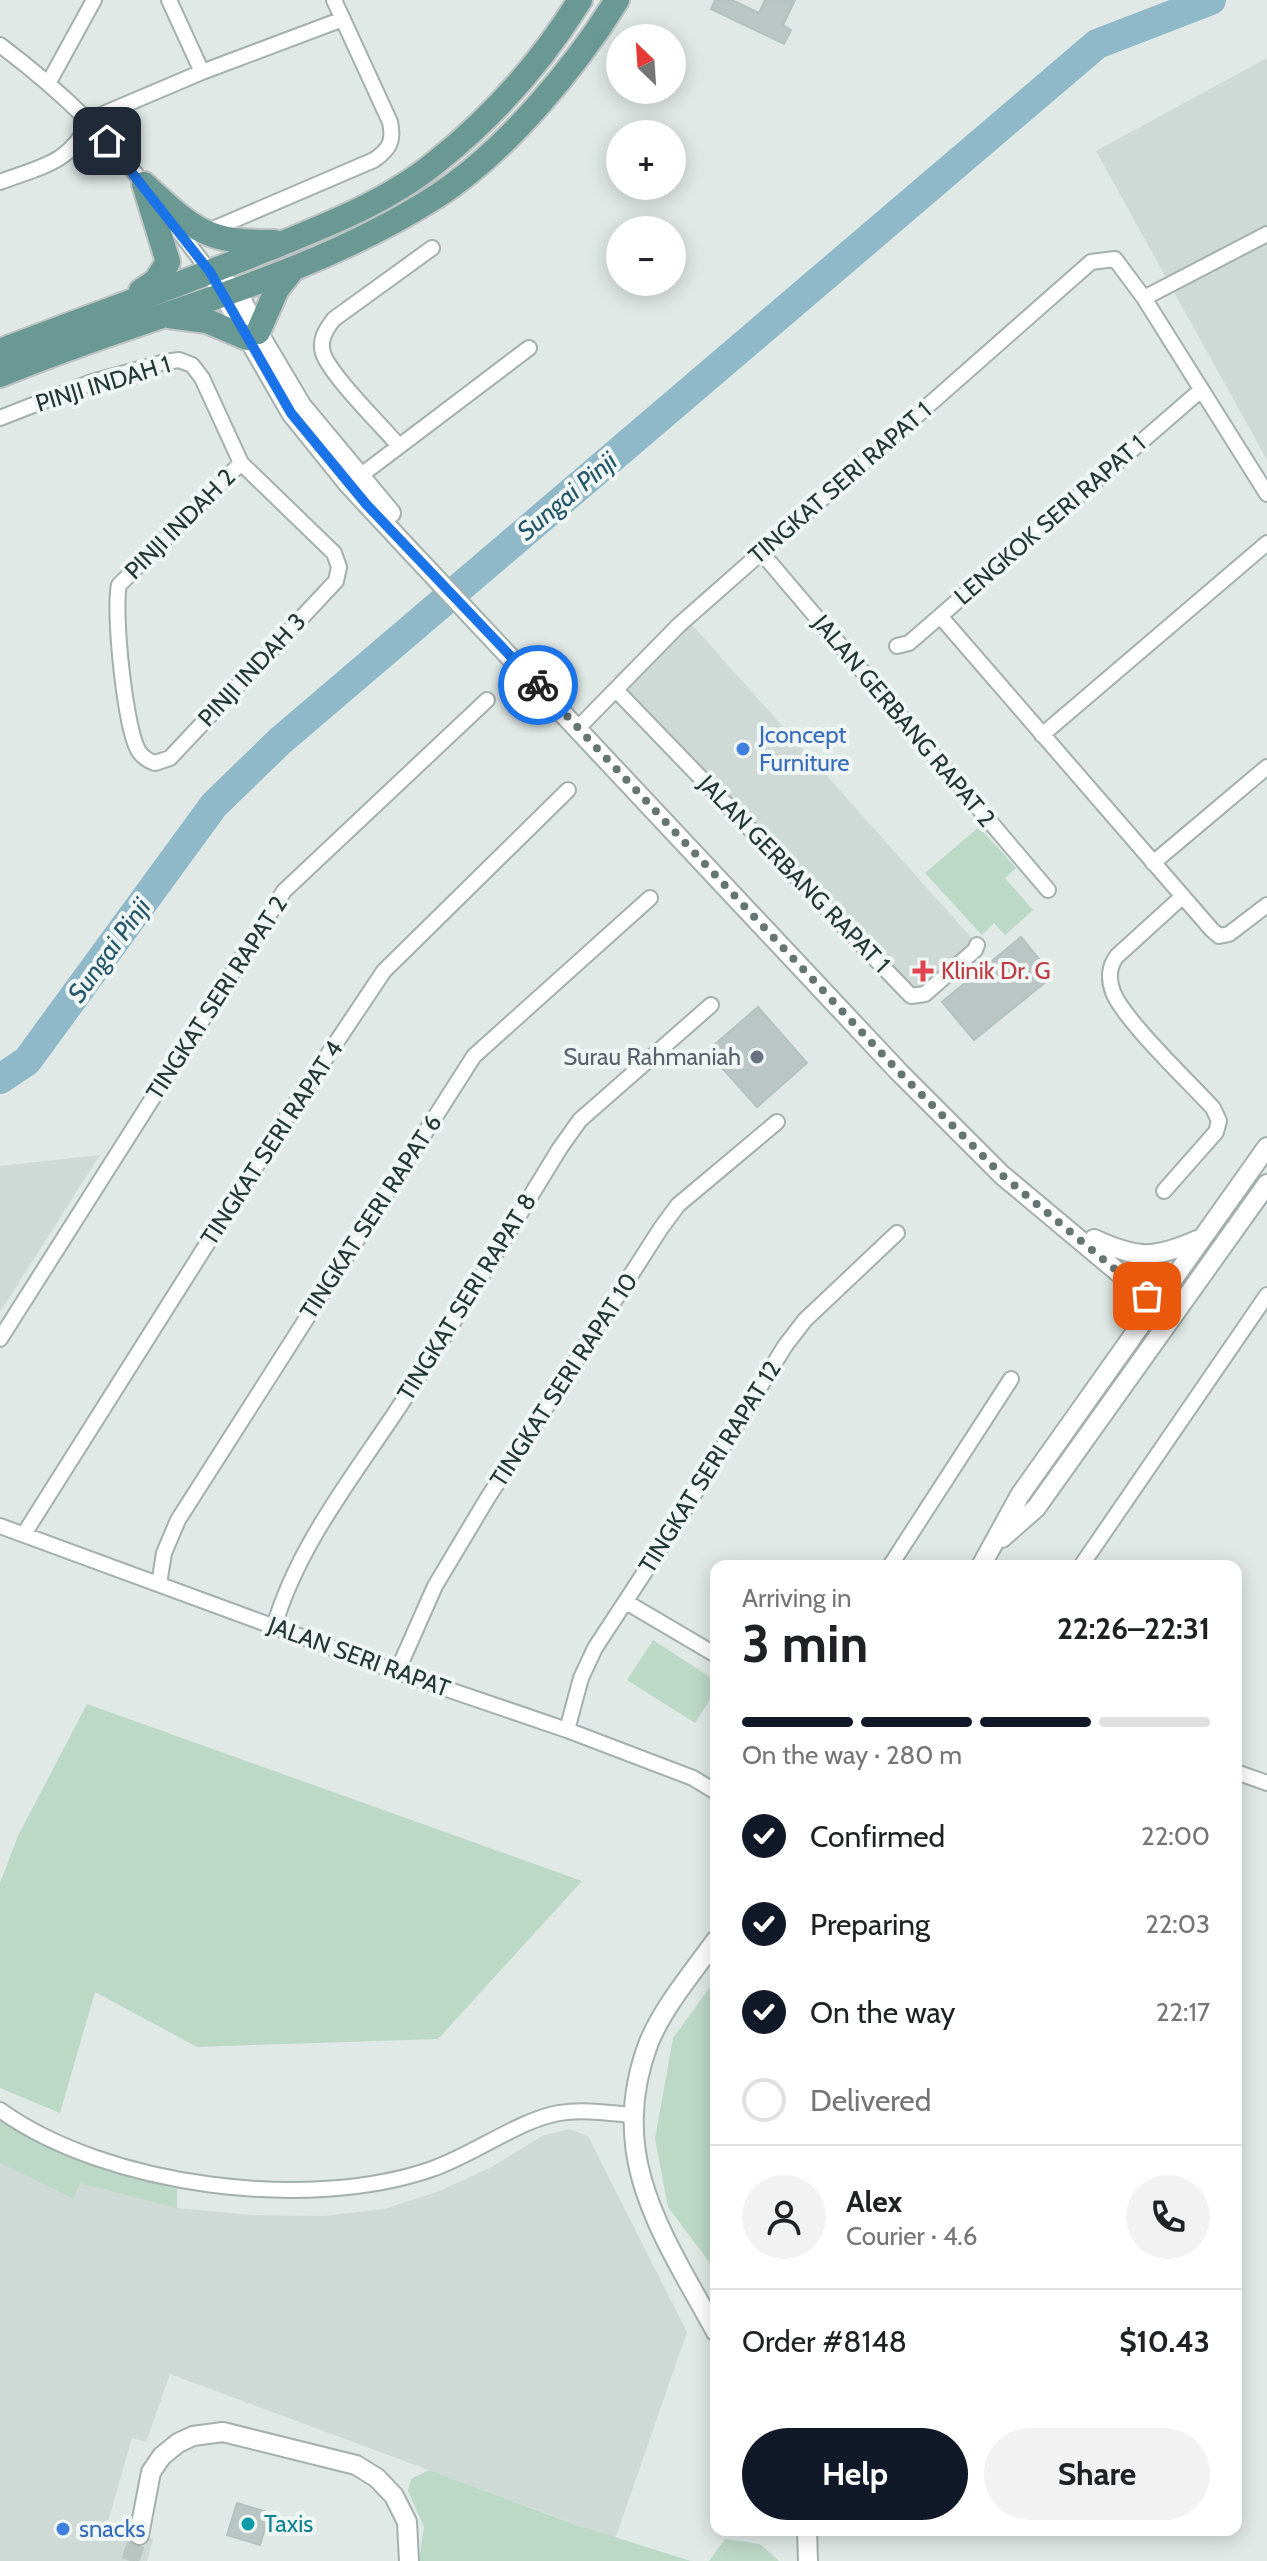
<!DOCTYPE html>
<html lang="en">
<head>
<meta charset="utf-8">
<style>
  :root { --surface:#fff; --page:#f2f2f2; --text:#202124; --muted:#757577; --line:#e0e0e0; --accent:#111827 }
  body { margin:0; font-family:Cabin,sans-serif; background:var(--page); color:var(--text); height:100vh; display:flex; flex-direction:column; font-size:30px; white-space:nowrap }
  * { box-sizing:border-box; margin:0 }
  p { font-size:26px; color:var(--muted) }
  .icon { flex:none; width:44px; height:44px; fill:none; stroke:currentColor; stroke-width:2; stroke-linecap:round; stroke-linejoin:round }
  .map { position:relative; flex:1; overflow:hidden }
  .sheet { position:absolute; left:710px; top:1560px; width:532px; height:976px; display:flex; flex-direction:column; background:var(--surface); border-radius:16px; box-shadow:0 4px 20px #0003 }
  .sheet>* { flex:none }
  .needle { width:52px; rotate:335deg }
  .buttons { position:absolute; left:606px; top:24px; display:grid; gap:16px }
  .buttons a { display:grid; place-items:center; width:80px; height:80px; border-radius:50%; background:var(--surface); box-shadow:0 4px 20px #0003; font-size:40px }
  .pin { position:absolute; display:grid; place-items:center; width:68px; height:68px; color:#fff; margin:-34px; border-radius:16px; box-shadow:0 4px 12px #0006 }
  .courier { position:absolute; display:grid; place-items:center; width:80px; height:80px; margin:-40px; border:6px solid #1a73e8; border-radius:50%; background:#fff; color:#222; box-shadow:0 2px 10px #0007 }
  .overview em { font-style:normal; font-weight:800 }
  .overview div { display:flex; flex-direction:column-reverse }
  .overview { display:flex; align-items:center; justify-content:space-between; height:136px; padding:0 32px }
  h1 { font-size:52px; font-weight:800; line-height:60px }
  .bar { display:grid; grid-template-columns:repeat(4,1fr); gap:12px 8px; align-content:center; height:96px; padding:0 32px }
  .bar i { height:10px; border-radius:6px; background:var(--line) }
  .bar .active { background:var(--accent) }
  .bar p { grid-column:span 4 }
  .line { display:flex; align-items:center; gap:20px; padding:0 32px; border-top:2px solid var(--line) }
  .line div { flex:1 }
  .round { display:grid; place-items:center; flex:none; width:84px; height:84px; border-radius:42px; background:var(--page) }
  ol { padding:0 32px; list-style:none }
  li { display:flex; align-items:center; gap:24px; height:88px }
  li p { margin-inline-start:auto }
  li .icon { padding:8px; border-radius:50%; background:var(--accent); color:#fff; stroke-width:4 }
  li:last-child { color:var(--muted) }
  li i { width:44px; height:44px; border:4px solid var(--line); border-radius:50% }
  .cta { display:flex; gap:16px; margin-top:auto; padding:16px 32px }
  .cta a { flex:1; height:92px; border-radius:48px; background:var(--accent); color:#fff; font-size:32px; font-weight:800; line-height:92px; text-align:center }
  .cta a+a { background:var(--page); color:var(--text) }
  .map>svg:first-child { display:block }
  .built { fill:#cfd9d5 }
  .green { fill:#bcd8c7 }
  .lines { fill:none; stroke-linecap:round; stroke-linejoin:round }
  .river { stroke:#8fb8c8; stroke-width:30 }
  .building { fill:#b9c6c3; stroke:#b4c2be; stroke-width:2 }
  .tertiary-tunnel { stroke:#bac5c2; stroke-width:18; stroke-dasharray:18 9; stroke-linecap:butt }
  .minor-casing { stroke:#a4b0ad; stroke-width:18 }
  .tertiary-casing { stroke:#a4b0ad; stroke-width:22 }
  .primary-casing { stroke:#bdc3c2; stroke-width:28 }
  .minor { stroke:#fff; stroke-width:14 }
  .tertiary { stroke:#fff; stroke-width:18 }
  .primary { stroke:#6a9993; stroke-width:24 }
  .done { stroke:#657572; stroke-width:8; stroke-dasharray:0 14.4 }
  .route { stroke:#1a73e8; stroke-width:10 }
  .shop-dot { fill:#3f7fe0; stroke:#f0f6f4; stroke-width:3 }
  .health-dot { fill:#e0444e; stroke:#f0f6f4; stroke-width:3 }
  .worship-dot { fill:#6b7280; stroke:#f0f6f4; stroke-width:3 }
  .culture-dot { fill:#0f9aa8; stroke:#f0f6f4; stroke-width:3 }
  .labels { text-anchor:middle; stroke-width:8; stroke-linejoin:round; paint-order:stroke }
  .street-label { font-size:24px; fill:#233734; stroke:#f0f6f4 }
  .shop-label { font-size:24px; fill:#366cbe; stroke:#f0f6f4; text-anchor:start }
  .health-label { font-size:24px; fill:#be3a42; stroke:#f0f6f4; text-anchor:start }
  .worship-label { font-size:24px; fill:#5b616d; stroke:#f0f6f4; text-anchor:end }
  .culture-label { font-size:24px; fill:#0d838f; stroke:#f0f6f4; text-anchor:start }
  .water-label { font-size:26px; font-style:italic; fill:#25576b; stroke:#f0f6f4 }
</style>
</head>
<body>
<div class="map">
<svg width="1267" height="2561" viewBox="0 0 1267 2561">
  <rect width="100%" height="100%" fill="#e0e9e6"/>
  <path class="built" d="M 1267,58 L 1267,460 L 1096,151 Z
    M 686,618 L 977,944 L 913,1002 L 614,676 Z
    M 100,1155 L 0,1312 L 0,1166 Z
    M 569,2129 L 588,2136 L 687,2332 L 615,2539 L 170,2374 L 146,2442 L 132,2438 L 107,2525 L 153,2539 L 147,2561 L 0,2561 L 0,2145 L 177,2208 L 252,2215 L 324,2216 L 384,2209 L 437,2192 L 490,2168 L 542,2136 Z"/>
  <path class="green" d="M 979,827 L 1016,868 L 1005,878 L 1033,910 L 1005,935 L 994,923 L 982,935 L 925,873 Z
    M 653,1640 L 716,1681 L 716,1690 L 695,1723 L 627,1680 Z
    M 87,1704 L 582,1881 L 438,2039 L 197,2047 L 95,1992 L 60,2113 L 0,2088 L 0,1883 L 18,1836 Z
    M 716,1979 L 716,2271 L 668,2207 L 655,2139 L 673,2038 Z
    M 0,2118 L 138,2177 L 177,2189 L 177,2208 L 80,2183 L 73,2198 L 0,2163 Z
    M 429,2470 L 576,2525 L 691,2561 L 419,2561 L 424,2527 L 408,2491 L 411,2479 Z
    M 725,2539 L 760,2544 L 779,2561 L 709,2561 Z"/>
  <g class="lines">
    <path class="river" d="M 0,1079 L 27,1061 L 214,805 L 280,741 L 1097,44 L 1211,0"/>
  </g>
  <path class="building" d="M 715,0 L 732,0 L 759,13 L 765,0 L 795,0 L 783,25 L 791,30 L 784,44 L 711,9 Z
    M 1021,937 L 1053,976 L 974,1040 L 942,1002 Z
    M 758,1007 L 807,1063 L 757,1107 L 707,1051 Z
    M 237,2503 L 270,2513 L 260,2545 L 227,2535 Z"/>
  <g class="lines">
    <path class="tertiary-tunnel" d="M 130,2561 L 139,2535"/>
    <g class="minor-casing">
      <path id="minor" d="M 169,0 L 202,72
        M 0,45 C 56,87 106,133 148,190
        M 49,82 L 94,0
        M 0,182 C 39,167 73,163 89,120 L 202,72 L 343,19
        M 165,213 L 210,272
        M 206,232 L 374,160 C 390,149 394,141 390,122 L 334,0
        M 1144,298 L 1267,234
        M 0,418 L 92,382 L 165,362 L 179,360 L 192,365 L 202,378 L 241,463 L 334,553 L 339,567 L 336,581 L 170,758 L 155,763 C 149,761 144,758 140,753 C 125,734 113,609 119,585 L 241,463
        M 399,446 C 382,426 330,375 323,353 C 319,340 326,329 334,319 L 432,248
        M 352,482 L 529,348
        M 761,552 L 1048,890
        M 940,616 L 1212,930 L 1219,936 L 1229,934 L 1267,905
        M 897,646 L 909,643 L 1201,390
        M 616,690 L 911,996 L 925,994 L 975,950 L 977,945
        M 578,728 L 679,625 L 1091,262 L 1115,259 L 1144,298 L 1267,494
        M 1042,735 L 1267,543
        M 1153,863 L 1267,767
        M 1164,1191 L 1216,1132 L 1219,1121 L 1213,1108 C 1190,1083 1123,1019 1113,992 C 1108,979 1109,966 1117,956 L 1183,896
        M 0,1339 L 284,891 L 487,700
        M 0,1526 L 397,1672 L 567,1730 L 693,1778 L 716,1792
        M 24,1534 L 301,1095 L 384,971 L 568,790
        M 890,1566 L 1011,1379
        M 1081,1566 L 1267,1295
        M 159,1584 L 164,1553 L 178,1520 L 474,1056 L 650,898
        M 626,1602 L 716,1655
        M 274,1627 C 298,1544 356,1473 403,1401 C 457,1318 508,1233 560,1148 L 580,1120 L 711,1005
        M 397,1672 L 435,1586 L 487,1499 L 661,1228 L 678,1205 L 777,1122
        M 567,1730 L 581,1678 L 595,1648 L 669,1535 L 785,1346 L 805,1320 L 897,1233
        M 1236,1772 L 1267,1783
        M 0,2110 C 107,2187 309,2212 432,2169 C 473,2155 519,2120 559,2113 C 583,2109 609,2113 632,2115"/>
    </g>
    <g class="tertiary-casing">
      <path id="tertiary" d="M 210,272 L 291,413 L 349,485 L 401,541 L 899,1072 L 1002,1175 L 1155,1303
        M 228,284 L 237,290 L 258,332 L 302,406 L 391,513
        M 1094,1239 C 1137,1259 1154,1259 1197,1240
        M 1002,1538 L 1036,1508 L 1267,1184
        M 981,1566 L 1020,1495 L 1267,1147
        M 716,1940 C 693,1972 664,2006 649,2042 C 605,2156 663,2235 716,2332
        M 807,2530 L 808,2561
        M 139,2535 L 151,2472 L 162,2456 L 178,2443 L 193,2436 L 223,2432 L 356,2465 L 377,2478 L 394,2496 L 407,2522 L 409,2561"/>
    </g>
    <g class="primary-casing">
      <path id="primary" d="M 144,184 C 193,229 205,243 274,242
        M 141,291 L 156,281 L 168,262 L 145,187
        M 169,316 L 207,321 L 247,338
        M 258,332 L 277,289 L 292,270
        M 0,351 C 89,317 179,285 268,249 C 325,226 387,202 435,163 C 493,117 541,63 580,0
        M 0,375 C 146,314 303,282 437,196 C 505,152 575,68 617,0"/>
    </g>
    <use href="#minor" class="minor"/>
    <use href="#tertiary" class="tertiary"/>
    <use href="#primary" class="primary"/>
  </g>
  <g class="lines">
    <path class="done" d="M 538,685 L 899,1072 L 1002,1175 L 1147,1296"/>
    <path class="route" d="M 107,141 L 210,272 L 291,413 L 366,504 L 538,685"/>
  </g>
  <g class="shop-dot">
    <circle cx="743" cy="749" r="8"/>
    <circle cx="63" cy="2529" r="8"/>
  </g>
  <path class="health-dot" d="M919 959h8v8h8v8h-8v8h-8v-8h-8v-8h8z"/>
  <circle class="worship-dot" cx="757" cy="1057" r="8"/>
  <circle class="culture-dot" cx="248" cy="2524" r="8"/>
  <g class="labels">
    <g class="street-label">
      <text transform="translate(103 384) rotate(-17)" y="8">PINJI INDAH 1</text>
      <text transform="translate(840 483) rotate(-41)" y="8">TINGKAT SERI RAPAT 1</text>
      <text transform="translate(1050 520) rotate(-41)" y="8">LENGKOK SERI RAPAT 1</text>
      <text transform="translate(180 524) rotate(-45)" y="8">PINJI INDAH 2</text>
      <text transform="translate(252 670) rotate(-47)" y="8">PINJI INDAH 3</text>
      <text transform="translate(904 721) rotate(50)" y="8">JALAN GERBANG RAPAT 2</text>
      <text transform="translate(794 874) rotate(46)" y="8">JALAN GERBANG RAPAT 1</text>
      <text transform="translate(217 998) rotate(-57)" y="8">TINGKAT SERI RAPAT 2</text>
      <text transform="translate(272 1143) rotate(-57)" y="8">TINGKAT SERI RAPAT 4</text>
      <text transform="translate(371 1217) rotate(-57)" y="8">TINGKAT SERI RAPAT 6</text>
      <text transform="translate(467 1297) rotate(-58)" y="8">TINGKAT SERI RAPAT 8</text>
      <text transform="translate(564 1380) rotate(-57)" y="8">TINGKAT SERI RAPAT 10</text>
      <text transform="translate(710 1467) rotate(-58)" y="8">TINGKAT SERI RAPAT 12</text>
      <text transform="translate(359 1657) rotate(20)" y="8">JALAN SERI RAPAT</text>
    </g>
    <g class="shop-label">
      <text x="759" y="743">Jconcept<tspan x="759" dy="28">Furniture</tspan></text>
      <text x="79" y="2537">snacks</text>
    </g>
    <g class="health-label">
      <text x="941" y="979">Klinik Dr. G</text>
    </g>
    <g class="worship-label">
      <text x="741" y="1065">Surau Rahmaniah</text>
    </g>
    <g class="culture-label">
      <text x="264" y="2532">Taxis</text>
    </g>
    <g class="water-label">
      <text transform="translate(567 496) rotate(-40)" y="9">Sungai Pinji</text>
      <text transform="translate(109 950) rotate(-54)" y="9">Sungai Pinji</text>
    </g>
  </g>
</svg>
<div class="buttons">
<a><svg class="needle" viewBox="-14 -14 28 28"><path d="M0-13l5 13h-10z" fill="#e53935"/><path d="M0 13l5-13h-10z" fill="#757577"/></svg></a>
<a>+</a>
<a>−</a>
</div>
<div class="pin" style="left:1147px;top:1296px;background:#ea580c"><svg class="icon" aria-label="bag" viewBox="0 0 24 24"><path d="M5 8h14l-1 12H6zM9 8a3 3 0 0 1 6 0"/></svg></div>
<div class="pin" style="left:107px;top:141px;background:#1f2937"><svg class="icon" aria-label="home" viewBox="0 0 24 24"><path d="M3 11l9-7 9 7M6 9v11h12V9"/></svg></div>
<div class="courier" style="left:538px;top:685px"><svg class="icon" aria-label="bike" viewBox="0 0 24 24"><circle cx="6" cy="16" r="4"/><circle cx="18" cy="16" r="4"/><path d="M6 16l4-8h5l3 8M10 8l3 8H6M13 5h3"/></svg></div>
<section class="sheet">
<div class="overview"><div><h1>3 min</h1><p>Arriving in</p></div><em>22:26–22:31</em></div>
<div class="bar"><i class="active"></i><i class="active"></i><i class="active"></i><i></i><p>On the way · 280 m</p></div>
<ol>
<li><svg class="icon" aria-label="check" viewBox="0 0 24 24"><path d="M5 12l5 5 9-10"/></svg>Confirmed<p>22:00</p></li>
<li><svg class="icon" aria-label="check" viewBox="0 0 24 24"><path d="M5 12l5 5 9-10"/></svg>Preparing<p>22:03</p></li>
<li><svg class="icon" aria-label="check" viewBox="0 0 24 24"><path d="M5 12l5 5 9-10"/></svg>On the way<p>22:17</p></li>
<li><i></i>Delivered</li>
</ol>
<div class="line" style="height:144px"><a class="round"><svg class="icon" aria-label="person" viewBox="0 0 24 24"><circle cx="12" cy="8" r="4"/><path d="M4 21q1-7 8-7t8 7"/></svg></a><div><b>Alex</b><p>Courier · 4.6</p></div><a class="round"><svg class="icon" aria-label="phone" viewBox="0 0 24 24"><path d="M5 4h4l2 5-3 2q2 4 5 5l2-3 5 2v4C11 20 4 13 5 4z"/></svg></a></div>
<div class="line" style="height:104px"><div>Order #8148</div><b>$10.43</b></div>
<div class="cta"><a>Help</a><a>Share</a></div>
</section>
</div>
</body>
</html>
